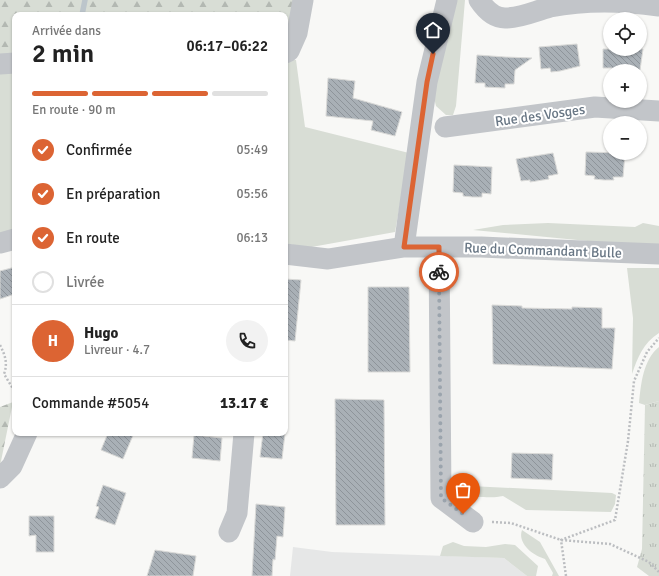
<!DOCTYPE html>
<html lang="fr">
<head>
<meta charset="utf-8">
<style>
  :root { --surface:#fff; --page:#f2f2f2; --text:#222; --muted:#767676; --line:#e0e0e0; --accent:#dc6433 }
  body { margin:0; font-family:Signika,sans-serif; background:var(--page); color:var(--text); height:100vh; display:flex; flex-direction:column; font-size:15px; white-space:nowrap }
  * { box-sizing:border-box; margin:0 }
  p { font-size:13px; color:var(--muted) }
  .icon { flex:none; width:22px; height:22px; fill:none; stroke:currentColor; stroke-width:2; stroke-linecap:round; stroke-linejoin:round }
  .map { position:relative; flex:1; overflow:hidden }
  .panel { position:absolute; left:12px; top:12px; width:276px; height:424px; display:flex; flex-direction:column; background:var(--surface); border-radius:8px; box-shadow:0 1px 3px #0004 }
  .panel>* { flex:none }
  .fabs { position:absolute; left:603px; top:12px; display:grid; gap:8px }
  .fabs a { display:grid; place-items:center; width:44px; height:44px; border-radius:50%; background:var(--surface); box-shadow:0 1px 3px #0004; font-size:20px }
  .pin { position:absolute; display:grid; place-items:center; width:34px; height:34px; color:#fff; margin:-41px -17px; border-radius:50% 50% 50% 0; rotate:-45deg; box-shadow:0 0 4px #0007 }
  .pin .icon { rotate:45deg }
  .courier { position:absolute; display:grid; place-items:center; width:40px; height:40px; margin:-20px; border:3px solid #dc6433; border-radius:50%; background:#fff; color:#222; box-shadow:0 1px 5px #0007 }
  .head em { font-style:normal; font-weight:600 }
  .head div { display:flex; flex-direction:column-reverse }
  .head { display:flex; align-items:center; justify-content:space-between; height:68px; padding:0 20px }
  h1 { font-size:26px; font-weight:600; line-height:30px }
  .bar { display:grid; grid-template-columns:repeat(4,1fr); gap:6px 4px; align-content:center; height:48px; padding:0 20px }
  .bar i { height:5px; border-radius:3px; background:var(--line) }
  .bar .current { background:var(--accent) }
  .bar p { grid-column:span 4 }
  .line { display:flex; align-items:center; gap:10px; padding:0 20px; border-top:1px solid var(--line) }
  .line div { flex:1 }
  .round { display:grid; place-items:center; flex:none; width:42px; height:42px; border-radius:21px; background:var(--page) }
  ol { padding:0 20px; list-style:none }
  li { display:flex; align-items:center; gap:12px; height:44px }
  li p { margin-inline-start:auto }
  li .icon { padding:4px; border-radius:50%; background:var(--accent); color:#fff; stroke-width:4 }
  li:last-child { color:var(--muted) }
  li i { width:22px; height:22px; border:2px solid var(--line); border-radius:50% }
  .map>svg:first-child { display:block }
  .built { fill:#e6e7e7 }
  .grass { fill:#d8ddd5 }
  .forest { fill:url(#forest-firs) }
  .park { fill:url(#park-tufts) }
  .lines { fill:none; stroke-linecap:round; stroke-linejoin:round }
  .stream { stroke:#bcc5cb; stroke-width:5.5 }
  .building { fill:url(#building-back-hatch); stroke:#dadad8 }
  .path { stroke:#bcbec1; stroke-width:2.5; stroke-dasharray:2 2; stroke-linecap:butt }
  .minor { stroke:#c2c5c9; stroke-width:21 }
  .done { stroke:#9ba4ad; stroke-width:4; stroke-dasharray:0 7.2 }
  .route { stroke:#dc6433; stroke-width:5 }
  .labels { text-anchor:middle; stroke-width:4; stroke-linejoin:round; paint-order:stroke }
  .street-label { font-size:14px; fill:#697785; stroke:#fff }
</style>
</head>
<body>
<div class="map">
<svg width="659" height="576" viewBox="0 0 659 576">
  <defs>
    <pattern id="forest-firs" width="22" height="20" patternUnits="userSpaceOnUse"><rect width="22" height="20" fill="#d8ddd5"/><path d="M5 1l3.5 6h-7zM16 11l3.5 6h-7z" fill="#b3b8b2"/></pattern>
    <pattern id="park-tufts" width="24" height="20" patternUnits="userSpaceOnUse"><rect width="24" height="20" fill="#d8ddd5"/><path d="M3 7l-1-3M5 7V3M7 7l1-3M15 17l-1-3M17 17v-4M19 17l1-3" fill="none" stroke="#b3b8b2"/></pattern>
    <pattern id="building-back-hatch" width="6" height="6" patternUnits="userSpaceOnUse"><rect width="6" height="6" fill="#a9b0b6"/><path d="M-1 5l2 2M0 0l6 6M5-1l2 2" fill="none" stroke="#8e949a"/></pattern>
  </defs>
  <rect width="100%" height="100%" fill="#f8f8f6"/>
  <path class="built" d="M 293,547 L 332,552 L 504,558 L 527,576 L 290,576 Z"/>
  <path class="grass" d="M 452,0 L 465,0 L 456,106 L 453,115 L 446,115 L 436,106 L 434,98 Z
    M 285,59 L 296,60 L 305,127 L 409,153 L 395,232 L 306,248 L 285,243 Z
    M 0,72 L 15,72 L 15,231 L 0,235 Z
    M 548,223 L 635,227 L 643,223 L 659,226 L 659,245 L 608,243 L 473,230 L 503,225 Z
    M 627,268 L 659,268 L 659,333 C 643,343 638,357 632,374 L 633,318 Z
    M 659,347 L 659,401 L 645,405 L 639,403 C 641,384 643,360 659,347 Z
    M 450,485 L 612,493 L 616,495 L 615,504 L 611,512 L 526,510 L 503,496 C 494,498 489,497 481,497 C 467,496 463,501 450,491 Z
    M 522,530 L 540,542 L 559,576 L 552,576 L 553,573 L 545,559 C 534,556 517,544 522,530 Z
    M 453,542 L 464,546 L 486,547 L 505,544 L 515,545 L 538,566 L 536,576 L 527,576 L 504,558 L 440,556 L 443,546 Z"/>
  <path class="forest" d="M 0,0 L 296,0 L 285,56 L 285,15 L 15,15 L 15,72 L 0,72 Z
    M 13,402 L 0,466 L 0,407 Z"/>
  <path class="park" d="M 659,401 L 659,576 L 649,576 L 637,567 L 642,549 L 645,405 Z"/>
  <g class="lines">
    <path class="stream" d="M 82,15 L 85,0"/>
  </g>
  <path class="building" d="M 577,44 L 580,66 L 560,71 L 551,72 L 550,68 L 541,69 L 539,47 Z
    M 603,49 L 643,49 L 640,70 L 612,71 L 612,68 L 603,68 Z
    M 477,55 L 505,57 L 532,58 L 515,70 L 514,84 L 505,84 L 505,88 L 485,87 L 485,83 L 475,83 Z
    M 328,78 L 355,81 L 353,98 L 402,112 L 395,136 L 371,130 L 373,121 L 326,116 Z
    M 586,152 L 625,153 L 623,177 L 613,177 L 614,180 L 604,180 L 594,179 L 595,176 L 585,175 Z
    M 553,153 L 558,174 L 548,176 L 549,179 L 530,182 L 530,180 L 521,181 L 516,159 Z
    M 454,165 L 492,167 L 491,194 L 482,193 L 482,197 L 473,197 L 463,196 L 463,193 L 453,192 Z
    M 15,267 L 15,294 L 0,299 L 0,271 Z
    M 285,279 L 301,280 L 295,341 L 285,340 Z
    M 368,287 L 409,287 L 410,372 L 368,372 Z
    M 492,305 L 522,306 L 522,308 L 572,309 L 572,307 L 602,308 L 602,328 L 615,328 L 612,369 L 493,364 Z
    M 335,399 L 384,400 L 385,525 L 336,525 Z
    M 108,433 L 134,433 L 123,459 L 101,450 Z
    M 263,433 L 285,433 L 282,459 L 260,457 Z
    M 194,435 L 222,438 L 220,461 L 192,458 Z
    M 512,453 L 553,454 L 552,480 L 511,478 Z
    M 103,485 L 126,493 L 115,525 L 95,518 L 99,507 L 96,506 Z
    M 256,504 L 285,507 L 283,537 L 277,536 L 275,560 L 273,559 L 272,576 L 252,576 Z
    M 29,516 L 54,516 L 54,552 L 36,552 L 36,535 L 29,536 Z
    M 155,550 L 196,556 L 193,576 L 147,576 Z"/>
  <g class="lines">
    <path class="path" d="M 0,345 C 5,355 8,363 4,374 L 15,392
      M 492,522 L 511,523 L 561,540 L 610,544 L 649,562 L 659,572
      M 566,576 L 561,540 L 615,520 L 628,441 L 634,381 L 647,352 L 659,338"/>
    <path class="minor" d="M 479,0 C 485,9 494,18 505,18 C 521,18 535,11 550,7 C 586,0 623,1 659,6
      M 285,53 L 289,51 L 297,33 L 303,0
      M 0,64 L 15,63
      M 445,127 L 595,107 L 659,111
      M 0,243 L 15,239
      M 404,247 L 427,82 L 447,0
      M 439,247 L 441,498 L 473,522
      M 285,254 L 328,259 L 404,247 L 481,247 L 659,254
      M 0,478 L 12,466 L 27,433
      M 229,532 L 237,513 L 244,433"/>
  </g>
  <g class="lines">
    <path class="done" d="M 439,272 L 441,498 L 463,514"/>
    <path class="route" d="M 433,54 L 427,82 L 404,247 L 439,247 L 439,272"/>
  </g>
  <g class="labels">
    <g class="street-label">
      <text transform="translate(540 115) rotate(-8)" y="5">Rue des Vosges</text>
      <text transform="translate(543 250) rotate(2)" y="5">Rue du Commandant Bulle</text>
    </g>
  </g>
</svg>
<div class="fabs">
<a><svg class="icon" aria-label="locate" viewBox="0 0 24 24"><circle cx="12" cy="12" r="6"/><path d="M12 2v4M12 18v4M2 12h4M18 12h4"/></svg></a>
<a>+</a>
<a>−</a>
</div>
<div class="pin" style="left:463px;top:514px;background:#ea580c"><svg class="icon" aria-label="bag" viewBox="0 0 24 24"><path d="M5 8h14l-1 12H6zM9 8a3 3 0 0 1 6 0"/></svg></div>
<div class="pin" style="left:433px;top:54px;background:#1f2937"><svg class="icon" aria-label="home" viewBox="0 0 24 24"><path d="M3 11l9-7 9 7M6 9v11h12V9"/></svg></div>
<div class="courier" style="left:439px;top:272px"><svg class="icon" aria-label="bike" viewBox="0 0 24 24"><circle cx="6" cy="16" r="4"/><circle cx="18" cy="16" r="4"/><path d="M6 16l4-8h5l3 8M10 8l3 8H6M13 5h3"/></svg></div>
<section class="panel">
<div class="head"><div><h1>2 min</h1><p>Arrivée dans</p></div><em>06:17–06:22</em></div>
<div class="bar"><i class="current"></i><i class="current"></i><i class="current"></i><i></i><p>En route · 90 m</p></div>
<ol>
<li><svg class="icon" aria-label="check" viewBox="0 0 24 24"><path d="M5 12l5 5 9-10"/></svg>Confirmée<p>05:49</p></li>
<li><svg class="icon" aria-label="check" viewBox="0 0 24 24"><path d="M5 12l5 5 9-10"/></svg>En préparation<p>05:56</p></li>
<li><svg class="icon" aria-label="check" viewBox="0 0 24 24"><path d="M5 12l5 5 9-10"/></svg>En route<p>06:13</p></li>
<li><i></i>Livrée</li>
</ol>
<div class="line" style="height:72px"><b class="round" style="background:var(--accent);color:#fff">H</b><div><b>Hugo</b><p>Livreur · 4.7</p></div><a class="round"><svg class="icon" aria-label="phone" viewBox="0 0 24 24"><path d="M5 4h4l2 5-3 2q2 4 5 5l2-3 5 2v4C11 20 4 13 5 4z"/></svg></a></div>
<div class="line" style="height:52px"><div>Commande #5054</div><b>13.17 €</b></div>
</section>
</div>
</body>
</html>
